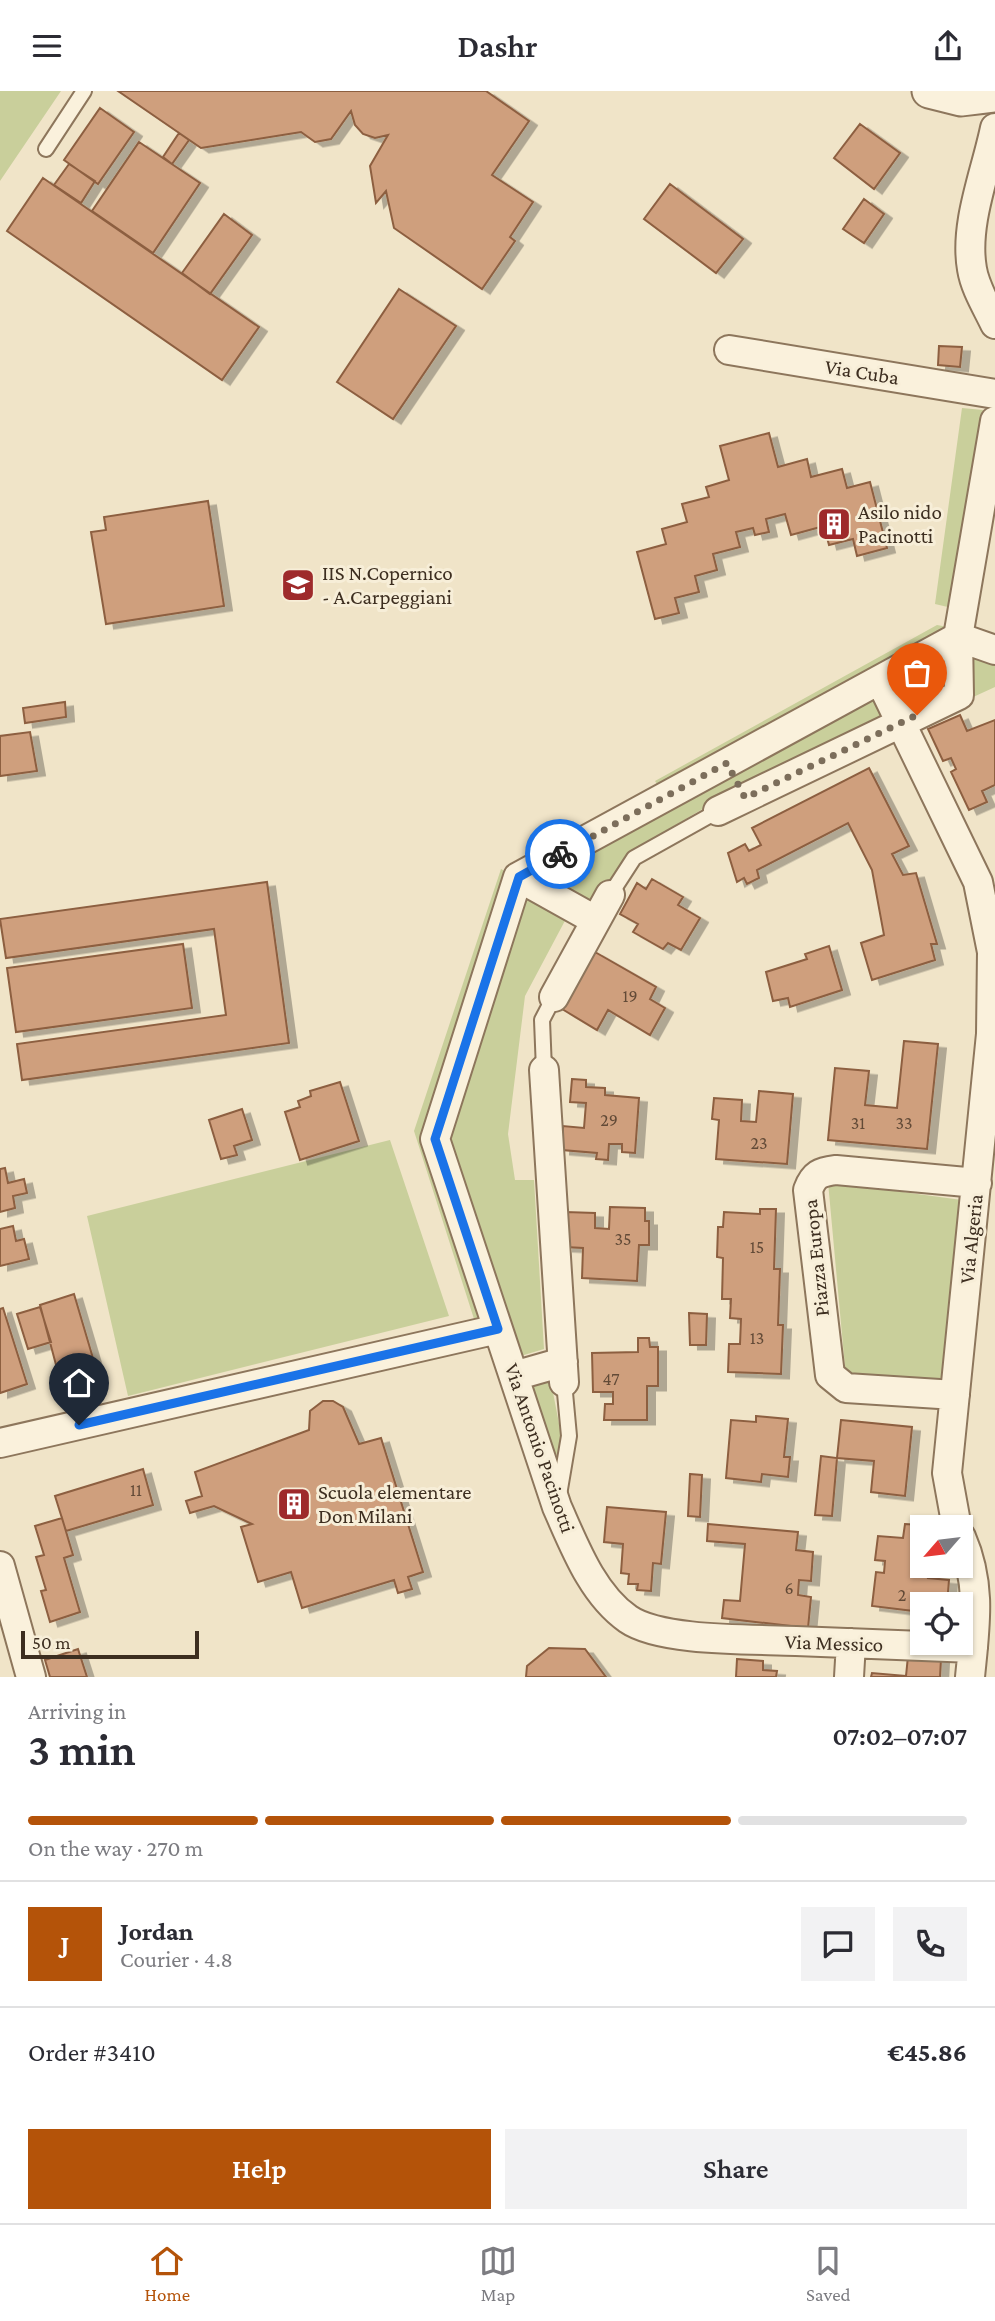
<!DOCTYPE html>
<html lang="en">
<head>
<meta charset="utf-8">
<style>
  :root { --surface:#fff; --page:#f2f2f3; --text:#2b2b33; --muted:#7c7c81; --line:#e1e1e2; --accent:#b45309 }
  body { margin:0; font-family:"Crimson Pro",serif; background:var(--page); color:var(--text); height:100vh; display:flex; flex-direction:column; font-size:26px; white-space:nowrap }
  * { box-sizing:border-box; margin:0 }
  p { font-size:23px; color:var(--muted) }
  .icon { flex:none; width:38px; height:38px; fill:none; stroke:currentColor; stroke-width:2; stroke-linecap:round; stroke-linejoin:round }
  .map { position:relative; height:1586px; overflow:hidden }
  .drawer { display:flex; flex-direction:column; background:var(--surface); flex:1 }
  .drawer>* { flex:none }
  .needle { width:46px; rotate:242deg }
  .fabs { position:absolute; left:910px; top:1424px; display:grid; gap:14px }
  .fabs a { display:grid; place-items:center; width:63px; height:63px; border-radius:0px; background:var(--surface); box-shadow:0 2px 5px #0004; font-size:35px }
  .scale { position:absolute; left:21px; bottom:18px; width:178px; box-sizing:border-box; padding-left:7px; border:4px solid #3d2e20; border-top:0; font-size:19px; line-height:24px; white-space:nowrap; color:#3d2e20; -webkit-text-stroke:5px #f7eed8; paint-order:stroke }
  .pin { position:absolute; display:grid; place-items:center; width:60px; height:60px; color:#fff; margin:-72px -30px; border-radius:50% 50% 50% 0; rotate:-45deg; box-shadow:0 0 7px #0007 }
  .pin .icon { rotate:45deg }
  .courier { position:absolute; display:grid; place-items:center; width:70px; height:70px; margin:-35px; border:5px solid #1a73e8; border-radius:50%; background:#fff; color:#222; box-shadow:0 2px 9px #0007 }
  .head em { font-style:normal; font-weight:600 }
  .head div { display:flex; flex-direction:column-reverse }
  .head { display:flex; align-items:center; justify-content:space-between; height:119px; padding:0 28px }
  h1 { font-size:46px; font-weight:600; line-height:52px }
  .bar { display:grid; grid-template-columns:repeat(4,1fr); gap:10px 7px; align-content:center; height:84px; padding:0 28px }
  .bar i { height:9px; border-radius:5px; background:var(--line) }
  .bar .active { background:var(--accent) }
  .bar p { grid-column:span 4 }
  .line { display:flex; align-items:center; gap:18px; padding:0 28px; border-top:2px solid var(--line) }
  .line div { flex:1 }
  .round { display:grid; place-items:center; flex:none; width:74px; height:74px; border-radius:0px; background:var(--page) }
  .cta { display:flex; gap:14px; margin-top:auto; padding:14px 28px }
  .cta a { flex:1; height:80px; border-radius:0px; background:var(--accent); color:#fff; font-size:28px; font-weight:600; line-height:80px; text-align:center }
  .cta a+a { background:var(--page); color:var(--text) }
  header { display:flex; justify-content:space-between; align-items:center; height:91px; padding:0 28px; background:var(--surface); font-size:32px; font-weight:600 }
  .tab-bar { display:flex; justify-content:space-around; align-items:center; height:98px; border-top:2px solid var(--line); background:var(--surface); font-size:19px; color:var(--muted) }
  .tab-bar a { display:grid; justify-items:center; gap:4px }
  .tab-bar .active { color:var(--accent) }
  .map>svg:first-child { display:block }
  .green { fill:#c9cf9b }
  .building { fill:#cf9f7d; stroke:#8d5f41; stroke-width:2; filter:url(#shadow) }
  .lines { fill:none; stroke-linecap:round; stroke-linejoin:round }
  .service-casing { stroke:#8d765c; stroke-width:18 }
  .minor-casing { stroke:#8d765c; stroke-width:32 }
  .tertiary-casing { stroke:#8d765c; stroke-width:37 }
  .service { stroke:#faf1dc; stroke-width:14 }
  .minor { stroke:#faf1dc; stroke-width:28 }
  .tertiary { stroke:#faf1dc; stroke-width:33 }
  .done { stroke:#7c6e5b; stroke-width:7; stroke-dasharray:0 12.6 }
  .route { stroke:#1a73e8; stroke-width:9 }
  .labels { text-anchor:middle; stroke-width:6; stroke-linejoin:round; paint-order:stroke }
  .number-label { font-size:18px; fill:#624a37 }
  .street-label { font-size:21px; fill:#3d2e20; stroke:#f7eed8 }
  .poi-label { font-size:21px; fill:#3d2e20; stroke:#f7eed8; text-anchor:start }
</style>
</head>
<body>
<header><svg class="icon" aria-label="menu" viewBox="0 0 24 24"><path d="M4 6h16M4 12h16M4 18h16"/></svg>Dashr<svg class="icon" aria-label="share" viewBox="0 0 24 24"><path d="M12 15V3M7 8l5-5 5 5M5 13v7h14v-7"/></svg></header>
<div class="map">
<svg width="995" height="1586" viewBox="0 0 995 1586">
  <defs>
    <filter id="shadow"><feDropShadow dx="8" dy="4.5" stdDeviation="0" flood-color="#0004"/></filter>
  </defs>
  <rect width="100%" height="100%" fill="#f0e4c8"/>
  <path class="green" d="M 0,0 L 61,0 L 0,90 Z
    M 962,317 L 983,319 L 952,517 L 935,513 Z
    M 937,534 L 948,536 L 663,702 L 655,690 Z
    M 970,559 L 995,568 L 995,596 L 971,607 Z
    M 948,561 L 950,598 L 904,619 L 893,591 Z
    M 876,598 L 889,627 L 706,716 L 630,761 L 592,817 L 531,786 Z
    M 501,778 L 514,785 L 428,1045 L 487,1223 L 474,1228 L 414,1040 Z
    M 526,803 L 568,824 L 525,905 L 508,1043 L 515,1089 L 534,1089 L 544,1258 L 514,1267 L 446,1045 Z
    M 390,1049 L 449,1225 L 128,1305 L 87,1125 Z
    M 828,1091 L 962,1109 L 941,1293 L 846,1287 Z
    M 550,1286 L 562,1348 L 552,1376 L 525,1292 Z"/>
  <path class="building" d="M 118,0 L 486,0 L 529,30 L 492,84 L 533,111 L 510,146 L 515,150 L 482,198 L 394,137 L 386,100 L 376,112 L 370,75 L 388,44 L 375,47 L 363,43 L 355,34 L 351,20 L 331,48 L 315,51 L 301,41 L 201,57 Z
    M 100,17 L 134,41 L 98,93 L 64,69 Z
    M 860,33 L 900,62 L 874,98 L 834,67 Z
    M 179,42 L 189,49 L 172,73 L 163,66 Z
    M 139,51 L 200,92 L 153,162 L 92,120 Z
    M 69,73 L 95,90 L 81,112 L 54,94 Z
    M 43,87 L 259,236 L 222,289 L 7,140 Z
    M 670,93 L 743,148 L 716,182 L 644,128 Z
    M 864,108 L 884,123 L 864,152 L 843,138 Z
    M 224,123 L 252,144 L 210,203 L 182,182 Z
    M 399,198 L 456,235 L 393,328 L 337,291 Z
    M 939,255 L 962,256 L 960,276 L 938,274 Z
    M 769,342 L 778,376 L 807,368 L 811,386 L 842,378 L 847,397 L 870,391 L 887,457 L 857,465 L 853,448 L 829,454 L 824,435 L 791,444 L 785,423 L 766,428 L 769,441 L 755,444 L 753,437 L 736,441 L 740,456 L 713,463 L 717,479 L 695,485 L 699,501 L 675,507 L 679,522 L 655,528 L 637,461 L 666,453 L 662,438 L 687,431 L 682,413 L 709,406 L 706,396 L 729,389 L 720,355 Z
    M 208,410 L 224,515 L 106,533 L 91,441 L 106,439 L 104,426 Z
    M 65,611 L 66,626 L 25,632 L 23,617 Z
    M 960,624 L 967,640 L 995,629 L 995,694 L 982,700 L 987,711 L 969,719 L 951,681 L 956,678 L 951,667 L 943,670 L 928,638 Z
    M 30,641 L 37,680 L 0,685 L 0,645 Z
    M 869,677 L 909,755 L 892,763 L 903,784 L 916,782 L 937,853 L 931,853 L 935,869 L 872,889 L 861,852 L 884,844 L 872,779 L 848,732 L 757,779 L 759,787 L 747,793 L 744,787 L 737,791 L 728,762 L 745,753 L 749,760 L 761,754 L 752,737 Z
    M 652,788 L 683,806 L 678,814 L 700,827 L 681,859 L 668,852 L 663,858 L 633,841 L 638,833 L 620,823 L 637,792 L 646,798 Z
    M 267,791 L 289,952 L 22,989 L 17,953 L 226,924 L 214,838 L 6,867 L 0,828 Z
    M 183,853 L 192,917 L 16,941 L 7,877 Z
    M 829,855 L 842,899 L 790,916 L 788,907 L 773,910 L 766,881 L 807,868 L 805,863 Z
    M 595,861 L 656,896 L 650,908 L 665,917 L 650,944 L 608,919 L 597,939 L 562,918 Z
    M 904,950 L 938,953 L 927,1058 L 828,1049 L 835,977 L 869,980 L 865,1014 L 897,1017 Z
    M 572,988 L 586,989 L 586,996 L 605,997 L 605,1004 L 639,1007 L 635,1062 L 622,1061 L 622,1053 L 609,1053 L 608,1069 L 596,1068 L 597,1062 L 562,1059 L 563,1035 L 584,1037 L 586,1012 L 570,1011 Z
    M 340,991 L 359,1050 L 300,1069 L 285,1021 L 300,1016 L 298,1010 L 311,1005 L 310,1000 Z
    M 759,1000 L 793,1003 L 787,1073 L 716,1068 L 719,1029 L 712,1028 L 714,1007 L 742,1009 L 741,1030 L 756,1031 Z
    M 242,1018 L 252,1049 L 234,1055 L 237,1064 L 221,1068 L 209,1029 Z
    M 5,1077 L 8,1092 L 24,1088 L 27,1102 L 13,1105 L 15,1117 L 0,1121 L 0,1078 Z
    M 610,1116 L 645,1117 L 645,1130 L 649,1130 L 649,1154 L 639,1154 L 637,1190 L 582,1187 L 583,1157 L 565,1156 L 566,1121 L 595,1122 L 595,1137 L 609,1138 Z
    M 760,1118 L 776,1118 L 774,1178 L 780,1178 L 778,1234 L 783,1234 L 781,1283 L 728,1281 L 729,1253 L 740,1253 L 741,1228 L 730,1227 L 731,1208 L 722,1208 L 723,1167 L 717,1166 L 718,1136 L 723,1136 L 724,1121 L 760,1123 Z
    M 13,1135 L 16,1150 L 24,1148 L 29,1168 L 0,1175 L 0,1138 Z
    M 74,1203 L 95,1274 L 59,1285 L 40,1214 Z
    M 40,1216 L 51,1251 L 28,1258 L 17,1223 Z
    M 3,1217 L 27,1293 L 0,1302 L 0,1218 Z
    M 689,1222 L 707,1223 L 706,1254 L 690,1254 Z
    M 638,1247 L 649,1247 L 650,1256 L 658,1256 L 658,1295 L 647,1295 L 647,1329 L 604,1329 L 605,1313 L 613,1313 L 613,1301 L 593,1301 L 592,1262 L 638,1261 Z
    M 323,1310 L 333,1310 L 343,1316 L 359,1353 L 381,1347 L 423,1481 L 408,1486 L 412,1498 L 398,1502 L 394,1489 L 302,1517 L 291,1481 L 258,1491 L 241,1436 L 252,1433 L 214,1415 L 190,1422 L 186,1410 L 202,1405 L 195,1381 L 309,1339 L 310,1320 Z
    M 756,1325 L 788,1328 L 784,1366 L 790,1366 L 788,1386 L 762,1383 L 761,1391 L 726,1387 L 731,1329 L 756,1331 Z
    M 841,1329 L 912,1336 L 905,1405 L 871,1401 L 874,1370 L 837,1367 Z
    M 821,1365 L 837,1367 L 832,1425 L 815,1424 Z
    M 143,1378 L 153,1414 L 66,1440 L 55,1405 Z
    M 690,1383 L 702,1384 L 700,1426 L 688,1425 Z
    M 607,1416 L 666,1421 L 661,1473 L 653,1472 L 651,1500 L 637,1499 L 638,1493 L 628,1493 L 629,1483 L 621,1482 L 623,1453 L 604,1451 Z
    M 62,1427 L 73,1464 L 64,1467 L 80,1521 L 50,1531 L 41,1500 L 46,1499 L 36,1466 L 44,1464 L 35,1435 Z
    M 708,1433 L 798,1441 L 796,1459 L 813,1461 L 811,1490 L 799,1489 L 798,1504 L 811,1506 L 808,1537 L 722,1527 L 724,1509 L 740,1510 L 745,1453 L 707,1450 Z
    M 905,1433 L 920,1434 L 922,1475 L 929,1475 L 928,1487 L 949,1489 L 947,1513 L 922,1514 L 922,1521 L 872,1515 L 876,1481 L 884,1482 L 885,1470 L 875,1469 L 878,1445 L 903,1447 Z
    M 549,1557 L 585,1558 L 606,1586 L 526,1586 L 527,1575 Z
    M 78,1558 L 87,1586 L 50,1586 L 45,1569 Z
    M 908,1565 L 941,1568 L 940,1586 L 871,1586 L 872,1582 L 906,1585 Z
    M 737,1568 L 763,1570 L 763,1579 L 777,1580 L 776,1586 L 736,1586 Z"/>
  <g class="lines">
    <g class="service-casing">
      <path id="service" d="M 46,58 L 84,0
        M 610,804 L 634,767 L 718,720
        M 544,979 L 542,929 L 554,906
        M 559,1404 L 569,1345 L 564,1291"/>
    </g>
    <g class="minor-casing">
      <path id="minor" d="M 995,37 C 986,81 964,133 972,178 C 975,197 987,216 995,233
        M 729,259 L 995,303
        M 880,589 L 978,791 L 992,861 L 991,943 L 947,1382 L 957,1437
        M 718,720 L 959,604 L 958,546 L 995,330
        M 518,786 L 595,829
        M 554,906 L 610,804
        M 544,979 L 564,1291
        M 514,1285 L 563,1271
        M 955,1304 L 846,1297 L 830,1284 L 808,1099 C 814,1083 820,1081 836,1079 L 977,1092
        M 0,1352 L 498,1238
        M 961,1446 C 982,1494 975,1535 970,1586
        M 0,1475 L 31,1586
        M 973,1557 C 914,1555 855,1552 796,1550 C 754,1548 661,1551 628,1528 C 592,1503 574,1454 557,1416 L 435,1048 L 518,786 L 958,546 L 995,559
        M 849,1586 L 851,1552"/>
    </g>
    <g class="tertiary-casing">
      <path id="tertiary" d="M 929,0 L 961,8 L 995,4"/>
    </g>
    <use href="#service" class="service"/>
    <use href="#minor" class="minor"/>
    <use href="#tertiary" class="tertiary"/>
  </g>
  <g class="lines">
    <path class="done" d="M 560,763 L 727,672 L 745,707 L 917,624"/>
    <path class="route" d="M 79,1334 L 498,1238 L 435,1048 L 519,786 L 560,763"/>
  </g>
  <defs>
    <g id="building-square" transform="scale(1.75)"><rect x="-9" y="-9" width="18" height="18" rx="4" fill="#9e2a2b" stroke="#f7eed8"/><path d="M-4-6H4V6H1V3H-1V6H-4ZM-2.5-4.3h1.7v1.8h-1.7ZM.8-4.3h1.7v1.8H.8ZM-2.5-1h1.7V.8h-1.7ZM.8-1h1.7V.8H.8Z" fill="#fff"/></g>
    <g id="school-square" transform="scale(1.75)"><rect x="-9" y="-9" width="18" height="18" rx="4" fill="#9e2a2b" stroke="#f7eed8"/><path d="M0-5L7-2L0 1L-7-2ZM-4 1L0 2.5L4 1V4Q0 6-4 4Z" fill="#fff"/></g>
  </defs>
  <g fill-rule="evenodd">
    <use href="#building-square" x="834" y="433"/>
    <use href="#school-square" x="298" y="494"/>
    <use href="#building-square" x="294" y="1413"/>
  </g>
  <g class="labels">
    <g class="number-label">
      <text x="630" y="911">19</text>
      <text x="609" y="1035">29</text>
      <text x="858" y="1038">31</text>
      <text x="904" y="1038">33</text>
      <text x="759" y="1058">23</text>
      <text x="623" y="1154">35</text>
      <text x="757" y="1162">15</text>
      <text x="757" y="1253">13</text>
      <text x="611" y="1294">47</text>
      <text x="136" y="1405">11</text>
      <text x="789" y="1503">6</text>
      <text x="902" y="1510">2</text>
    </g>
    <g class="street-label">
      <text transform="translate(862 281) rotate(9)" y="7">Via Cuba</text>
      <text transform="translate(971 1148) rotate(-84)" y="7">Via Algeria</text>
      <text transform="translate(816 1167) rotate(-96)" y="7">Piazza Europa</text>
      <text transform="translate(540 1357) rotate(71)" y="7">Via Antonio Pacinotti</text>
      <text transform="translate(834 1552) rotate(2)" y="7">Via Messico</text>
    </g>
    <g class="poi-label">
      <text x="858" y="428">Asilo nido<tspan x="858" dy="24">Pacinotti</tspan></text>
      <text x="322" y="489">IIS N.Copernico<tspan x="322" dy="24">- A.Carpeggiani</tspan></text>
      <text x="318" y="1408">Scuola elementare<tspan x="318" dy="24">Don Milani</tspan></text>
    </g>
  </g>
</svg>
<div class="fabs">
<a><svg class="needle" viewBox="-14 -14 28 28"><path d="M0-13l5 13h-10z" fill="#e53935"/><path d="M0 13l5-13h-10z" fill="#7c7c81"/></svg></a>
<a><svg class="icon" aria-label="locate" viewBox="0 0 24 24"><circle cx="12" cy="12" r="6"/><path d="M12 2v4M12 18v4M2 12h4M18 12h4"/></svg></a>
</div>
<div class="scale">50 m</div>
<div class="pin" style="left:917px;top:624px;background:#ea580c"><svg class="icon" aria-label="bag" viewBox="0 0 24 24"><path d="M5 8h14l-1 12H6zM9 8a3 3 0 0 1 6 0"/></svg></div>
<div class="pin" style="left:79px;top:1334px;background:#1f2937"><svg class="icon" aria-label="home" viewBox="0 0 24 24"><path d="M3 11l9-7 9 7M6 9v11h12V9"/></svg></div>
<div class="courier" style="left:560px;top:763px"><svg class="icon" aria-label="bike" viewBox="0 0 24 24"><circle cx="6" cy="16" r="4"/><circle cx="18" cy="16" r="4"/><path d="M6 16l4-8h5l3 8M10 8l3 8H6M13 5h3"/></svg></div>
</div>
<section class="drawer">
<div class="head"><div><h1>3 min</h1><p>Arriving in</p></div><em>07:02–07:07</em></div>
<div class="bar"><i class="active"></i><i class="active"></i><i class="active"></i><i></i><p>On the way · 270 m</p></div>
<div class="line" style="height:126px"><b class="round" style="background:var(--accent);color:#fff">J</b><div><b>Jordan</b><p>Courier · 4.8</p></div><a class="round"><svg class="icon" aria-label="chat" viewBox="0 0 24 24"><path d="M4 5h16v11H9l-5 4z"/></svg></a><a class="round"><svg class="icon" aria-label="phone" viewBox="0 0 24 24"><path d="M5 4h4l2 5-3 2q2 4 5 5l2-3 5 2v4C11 20 4 13 5 4z"/></svg></a></div>
<div class="line" style="height:91px"><div>Order #3410</div><b>€45.86</b></div>
<div class="cta"><a>Help</a><a>Share</a></div>
</section>
<nav class="tab-bar">
<a class="active"><svg class="icon" aria-label="home" viewBox="0 0 24 24"><path d="M3 11l9-7 9 7M6 9v11h12V9"/></svg>Home</a>
<a><svg class="icon" aria-label="map" viewBox="0 0 24 24"><path d="M3 6l6-2 6 2 6-2v14l-6 2-6-2-6 2zM9 4v14M15 6v14"/></svg>Map</a>
<a><svg class="icon" aria-label="saved" viewBox="0 0 24 24"><path d="M7 4h10v16l-5-4-5 4z"/></svg>Saved</a>
</nav>
</body>
</html>
